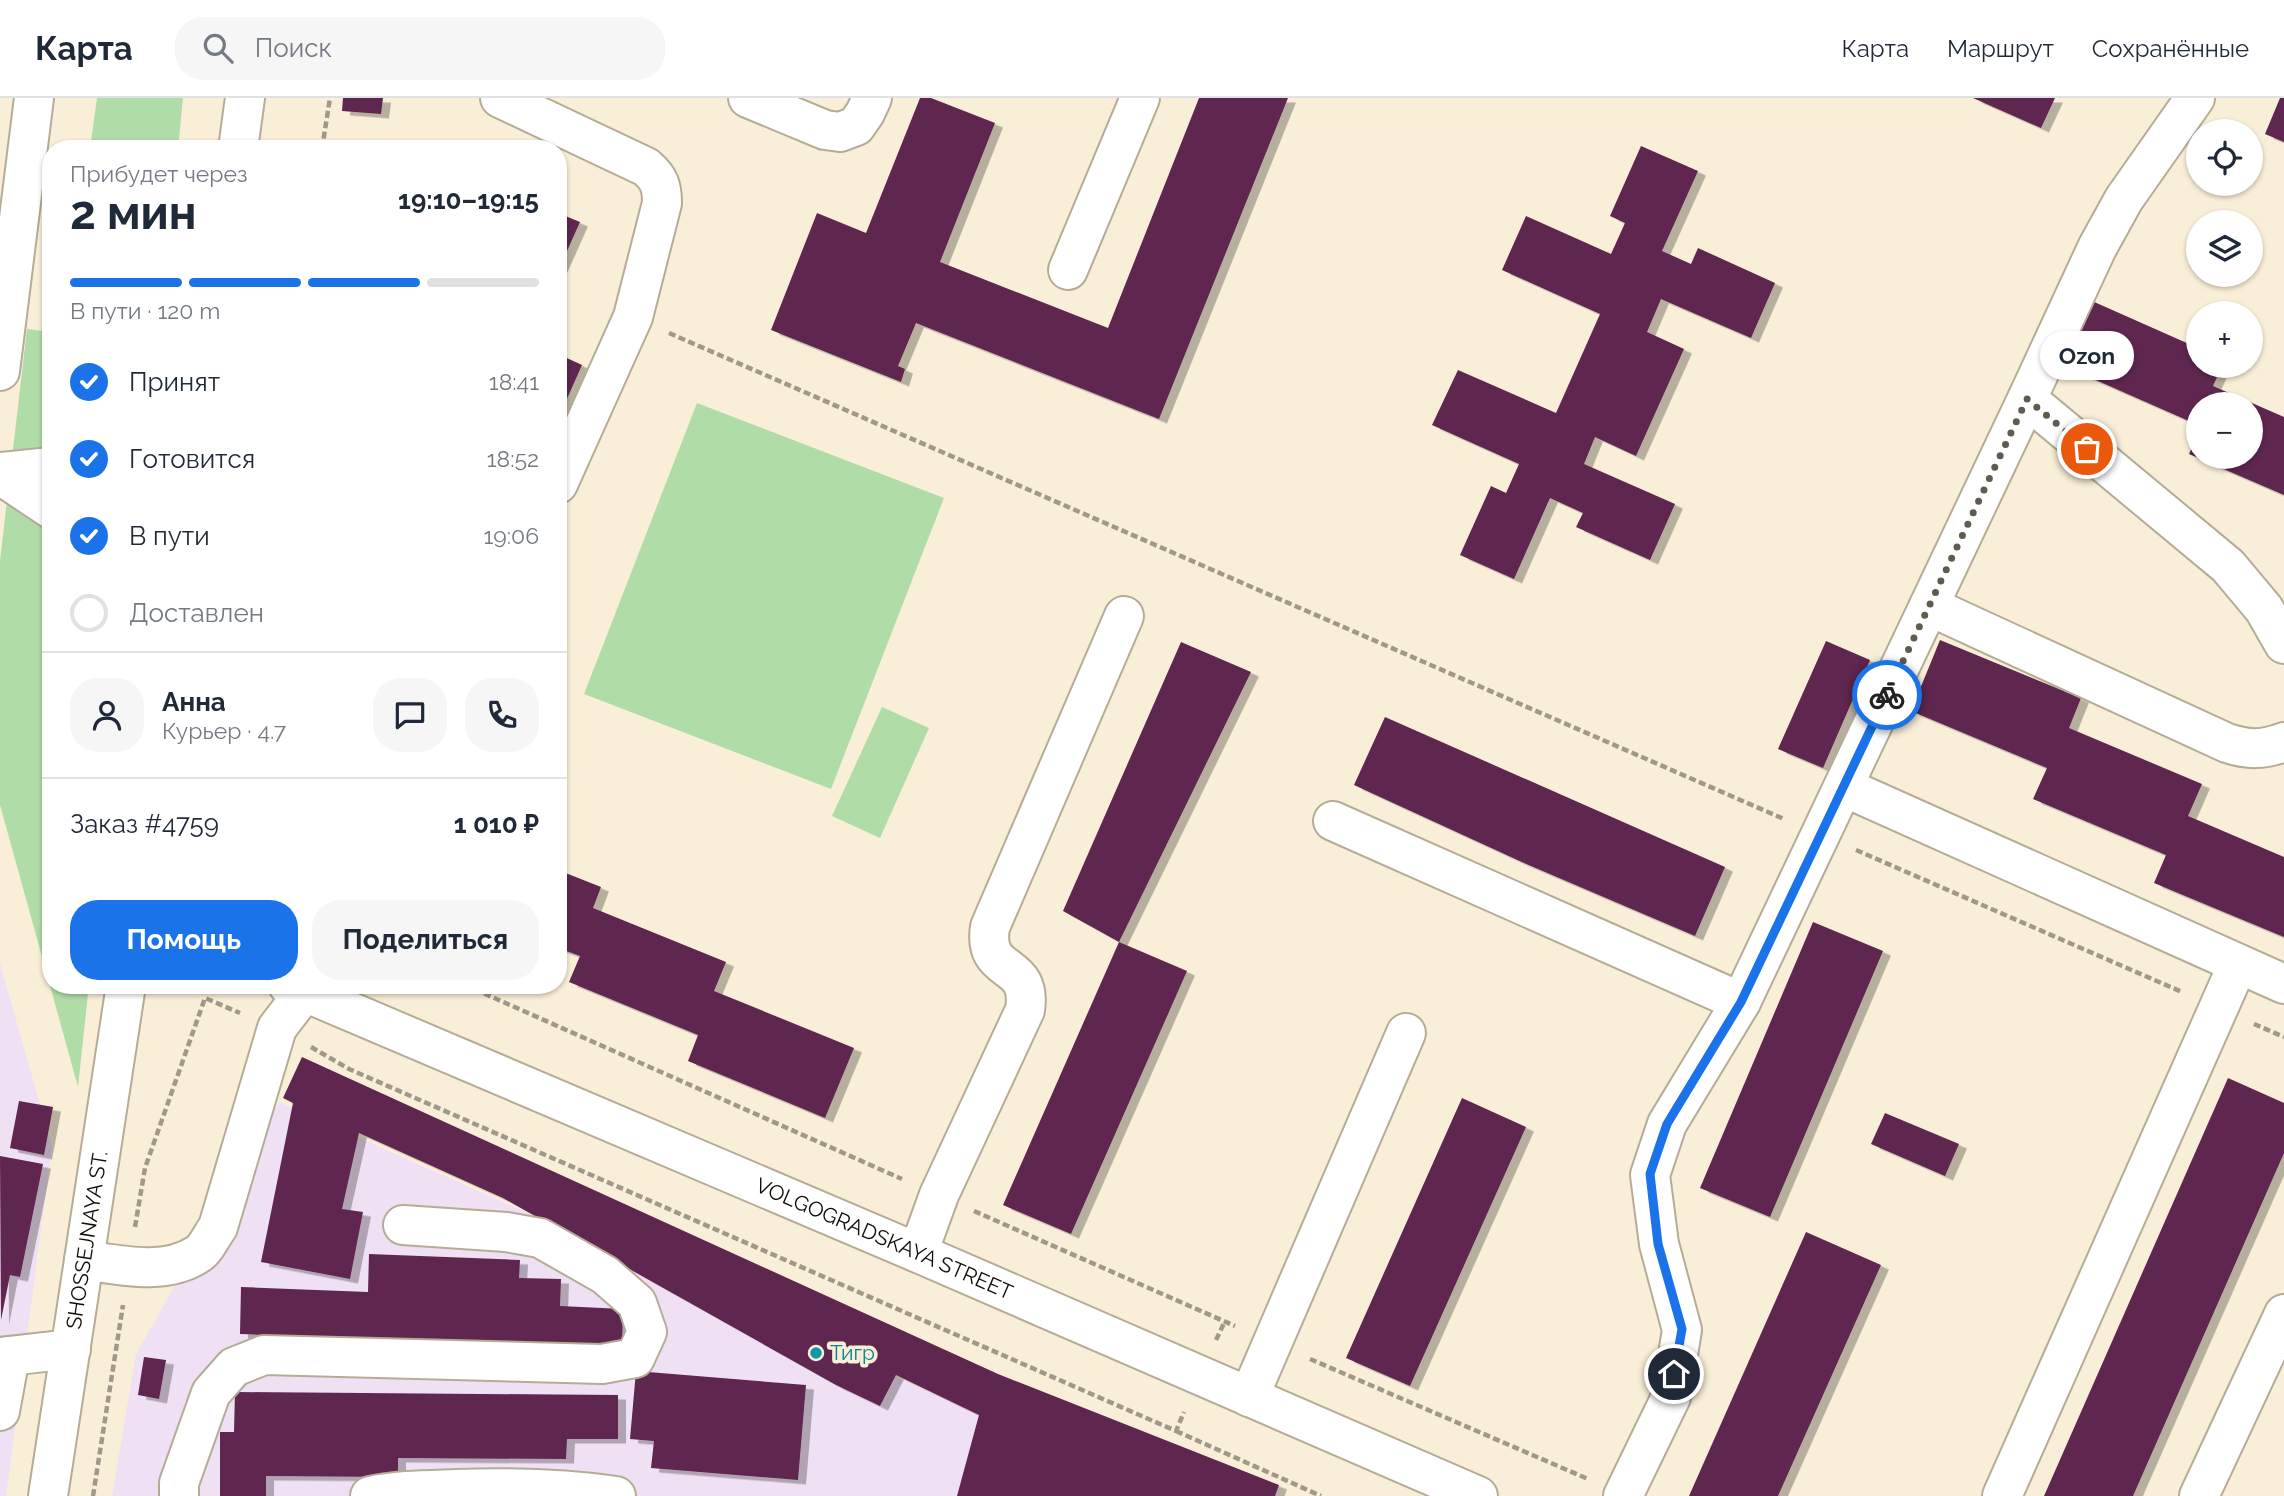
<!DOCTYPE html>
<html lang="ru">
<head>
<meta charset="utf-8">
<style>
  :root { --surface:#fff; --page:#f6f6f7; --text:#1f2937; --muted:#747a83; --line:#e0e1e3; --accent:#1a73e8 }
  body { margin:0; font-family:Raleway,sans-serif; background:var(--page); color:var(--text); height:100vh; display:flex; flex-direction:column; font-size:26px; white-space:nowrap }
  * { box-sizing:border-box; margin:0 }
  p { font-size:23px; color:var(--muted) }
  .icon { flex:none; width:38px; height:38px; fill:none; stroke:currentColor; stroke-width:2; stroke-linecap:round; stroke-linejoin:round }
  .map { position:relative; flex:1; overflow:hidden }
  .side { position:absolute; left:42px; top:42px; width:525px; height:854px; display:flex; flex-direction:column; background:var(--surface); border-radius:28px; box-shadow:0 2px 5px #0004 }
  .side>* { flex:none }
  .tools { position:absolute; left:2186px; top:21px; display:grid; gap:14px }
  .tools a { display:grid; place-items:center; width:77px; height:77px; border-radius:50%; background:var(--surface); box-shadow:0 2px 5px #0004; font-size:35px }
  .pin { position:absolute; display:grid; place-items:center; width:60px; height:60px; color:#fff; margin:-30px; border:4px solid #fff; border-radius:50%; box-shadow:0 2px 7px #0007 }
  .courier { position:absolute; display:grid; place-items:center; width:70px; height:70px; margin:-35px; border:5px solid #1a73e8; border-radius:50%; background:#fff; color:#222; box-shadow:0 2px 9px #0007 }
  .bubble { position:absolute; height:49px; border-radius:24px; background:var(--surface); box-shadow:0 2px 5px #0004; font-size:23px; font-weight:700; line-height:49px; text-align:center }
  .head em { font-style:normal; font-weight:700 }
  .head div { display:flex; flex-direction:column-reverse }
  .head { display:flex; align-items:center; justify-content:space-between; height:119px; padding:0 28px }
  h1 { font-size:46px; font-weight:700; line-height:52px }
  .bar { display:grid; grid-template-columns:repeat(4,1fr); gap:10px 7px; align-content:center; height:84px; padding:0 28px }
  .bar i { height:9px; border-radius:5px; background:var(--line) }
  .bar .active { background:var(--accent) }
  .bar p { grid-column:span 4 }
  .line { display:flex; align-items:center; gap:18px; padding:0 28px; border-top:2px solid var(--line) }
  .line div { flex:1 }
  .round { display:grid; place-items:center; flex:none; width:74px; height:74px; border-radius:28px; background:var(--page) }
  ol { padding:0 28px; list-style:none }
  li { display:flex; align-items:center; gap:21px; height:77px }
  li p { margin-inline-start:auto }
  li .icon { padding:7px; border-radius:50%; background:var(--accent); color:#fff; stroke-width:4 }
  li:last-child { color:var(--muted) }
  li i { width:38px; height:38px; border:4px solid var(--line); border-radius:50% }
  .cta { display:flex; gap:14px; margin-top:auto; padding:14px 28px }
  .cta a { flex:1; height:80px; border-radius:28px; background:var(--accent); color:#fff; font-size:28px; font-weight:700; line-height:80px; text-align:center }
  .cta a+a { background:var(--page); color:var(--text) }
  header { display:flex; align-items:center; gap:42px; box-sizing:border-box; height:98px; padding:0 35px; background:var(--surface); border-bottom:2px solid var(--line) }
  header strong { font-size:33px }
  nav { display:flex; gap:38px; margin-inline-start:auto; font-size:24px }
  .search { width:490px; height:63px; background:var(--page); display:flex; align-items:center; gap:18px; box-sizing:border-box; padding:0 24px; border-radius:28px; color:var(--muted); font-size:26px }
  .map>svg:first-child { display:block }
  .industrial { fill:#f0e0f3 }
  .green { fill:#b0dca8 }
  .building { fill:#5e2550; filter:url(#shadow) }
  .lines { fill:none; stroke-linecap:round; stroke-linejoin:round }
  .minor-casing { stroke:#b5ac96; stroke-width:42 }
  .path { stroke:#a09888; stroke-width:4.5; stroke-dasharray:7 3.5; stroke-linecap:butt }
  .minor { stroke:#fff; stroke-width:38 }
  .done { stroke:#615b4f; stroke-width:7; stroke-dasharray:0 12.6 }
  .route { stroke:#1a73e8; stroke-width:9 }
  .culture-dot { fill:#0f9aa8; stroke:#f9efd8; stroke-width:2.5 }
  .labels { text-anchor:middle; stroke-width:7; stroke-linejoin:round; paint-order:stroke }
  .street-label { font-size:21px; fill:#0f0b05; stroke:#f9efd8 }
  .culture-label { font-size:21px; fill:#0d838f; stroke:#f9efd8; text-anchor:start }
</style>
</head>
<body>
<header>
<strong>Карта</strong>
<div class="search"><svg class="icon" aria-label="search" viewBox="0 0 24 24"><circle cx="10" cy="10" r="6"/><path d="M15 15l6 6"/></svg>Поиск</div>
<nav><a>Карта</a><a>Маршрут</a><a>Сохранённые</a></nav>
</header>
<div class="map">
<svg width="2284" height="1398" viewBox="0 0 2284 1398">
  <defs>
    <filter id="shadow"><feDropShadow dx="8" dy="4.5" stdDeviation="0" flood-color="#0004"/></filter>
  </defs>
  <rect width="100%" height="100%" fill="#f9efd8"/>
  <path class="industrial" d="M 0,865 L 52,1049 L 6,1398 L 0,1398 Z
    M 279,1004 L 972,1313 L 1215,1398 L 112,1398 L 136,1256 Z"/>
  <path class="green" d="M 97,0 L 183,0 L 178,51 L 90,51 Z
    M 27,231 L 51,234 L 51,887 L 89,887 L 78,989 L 0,707 L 0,463 Z
    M 697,305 L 944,400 L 831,691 L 584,596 Z
    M 882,609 L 929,630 L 880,740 L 832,718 Z"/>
  <path class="building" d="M 343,0 L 383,0 L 381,16 L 342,13 Z
    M 920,0 L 931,0 L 995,25 L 940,164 L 1108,230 L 1199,0 L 1288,0 L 1159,321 L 916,225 L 898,268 L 905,271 L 901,284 L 771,232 L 817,115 L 866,135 Z
    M 1973,0 L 2055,0 L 2041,30 Z
    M 2280,0 L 2284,0 L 2284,44 L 2265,36 Z
    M 348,43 L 381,50 L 381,51 L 346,51 Z
    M 1641,48 L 1698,73 L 1662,153 L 1691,166 L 1698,150 L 1775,185 L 1751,240 L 1661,201 L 1647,234 L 1684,251 L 1636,358 L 1595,339 L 1584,366 L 1675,406 L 1650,462 L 1576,429 L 1583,415 L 1550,400 L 1514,481 L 1460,457 L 1491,388 L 1506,395 L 1519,366 L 1432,327 L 1458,272 L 1556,315 L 1600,216 L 1502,172 L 1526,118 L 1611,156 L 1625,125 L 1610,118 Z
    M 558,115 L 580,124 L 558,173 Z
    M 2092,203 L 2198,250 L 2198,268 L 2222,268 L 2213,288 L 2284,319 L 2284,397 L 2189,356 L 2198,336 L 2198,359 L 2250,359 L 2250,306 L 2198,306 L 2198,327 L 2064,268 Z
    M 558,256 L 582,267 L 558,321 Z
    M 1940,542 L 2081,600 L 2069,630 L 2202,686 L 2188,718 L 2284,759 L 2284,839 L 2154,785 L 2166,757 L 2033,701 L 2047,670 L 1911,613 Z
    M 1826,543 L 1870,562 L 1823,670 L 1778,651 Z
    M 1181,544 L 1251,574 L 1119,844 L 1063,813 Z
    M 1385,619 L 1725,769 L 1695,838 L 1524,765 L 1354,687 Z
    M 558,772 L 601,789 L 593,810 L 726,864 L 714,893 L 854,950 L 825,1020 L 688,963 L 698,937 L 569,884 L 580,858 L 558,850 Z
    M 1813,824 L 1883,853 L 1770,1119 L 1700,1090 Z
    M 1119,844 L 1187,873 L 1071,1136 L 1003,1107 Z
    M 302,959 L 998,1276 L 1279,1387 L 1275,1398 L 957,1398 L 979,1317 L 896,1277 L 880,1308 L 836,1287 L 503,1100 L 359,1035 L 342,1111 L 363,1114 L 350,1181 L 261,1164 L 293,1005 L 283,1000 Z
    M 2228,980 L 2284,1005 L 2284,1055 L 2133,1398 L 2044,1398 Z
    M 1462,1000 L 1526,1029 L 1410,1288 L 1346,1260 Z
    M 19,1003 L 53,1009 L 44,1057 L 10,1050 Z
    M 1885,1015 L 1959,1046 L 1945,1078 L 1871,1046 Z
    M 0,1058 L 43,1066 L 20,1179 L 10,1177 L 1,1222 Z
    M 1806,1134 L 1881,1167 L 1778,1398 L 1689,1398 Z
    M 369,1156 L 520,1162 L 519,1180 L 561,1181 L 560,1208 L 623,1211 L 622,1250 L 240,1236 L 241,1189 L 368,1194 Z
    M 144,1259 L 166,1262 L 159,1301 L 138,1297 Z
    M 636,1273 L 806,1287 L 798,1382 L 651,1370 L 654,1343 L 630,1341 Z
    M 235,1294 L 618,1297 L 618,1341 L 567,1341 L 566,1361 L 398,1360 L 398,1379 L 266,1378 L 266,1398 L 220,1398 L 220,1334 L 234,1334 Z"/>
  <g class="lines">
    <g class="minor-casing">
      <g id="minor">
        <path d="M 500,0 L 646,69 C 659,80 662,88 662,105 L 633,219 L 558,386"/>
        <path d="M 748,0 L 825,32 L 840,34 L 856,28 L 865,15 L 872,0"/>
        <path d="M 2195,0 L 2124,101 L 2097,150 L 2027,301 L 2228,468 L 2264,511 L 2284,546"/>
        <path d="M 238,51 L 245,0"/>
        <path d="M 1068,172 L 1140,0"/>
        <path d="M 0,273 L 34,0"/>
        <path d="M 0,374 L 51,369"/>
        <path d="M 0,377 L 51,411"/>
        <path d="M 1929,508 L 2227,645 C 2248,652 2263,652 2284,644"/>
        <path d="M 1844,689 L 2284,886"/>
        <path d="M 1333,723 L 1741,904"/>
        <path id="s1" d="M 288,887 L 918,1155 L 1478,1398"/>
        <path d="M 918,1155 L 939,1097 L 1025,912 C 1033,860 982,880 990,829 L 1124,518"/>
        <path d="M 84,1162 C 120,1167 165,1178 198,1156 C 206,1151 212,1137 218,1129 L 277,930 L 310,887"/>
        <path d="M 0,1259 L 71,1251"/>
        <path d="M 1249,1299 L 1406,935"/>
        <path d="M 0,1313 L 10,1258"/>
        <path id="s2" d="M 48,1398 L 126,887"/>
        <path d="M 179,1398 L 179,1385 L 211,1295 L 234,1269 L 264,1257 L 602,1266 L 635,1260 L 647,1234 L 637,1205 L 605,1177 L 540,1140 L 506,1134 L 403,1127"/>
        <path d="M 370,1398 C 398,1392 427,1392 456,1391 C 510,1389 562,1390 616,1398"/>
        <path d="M 1623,1398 L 1671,1299 L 1682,1232 L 1659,1146 L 1650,1077 L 1667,1026 L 1741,904 L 2027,301"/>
        <path d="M 2002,1398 L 2238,866"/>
        <path d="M 2199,1398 L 2284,1216"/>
      </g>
    </g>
    <path class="path" d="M 322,51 L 330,0
      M 669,235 L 1784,721
      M 1856,752 L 2182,894
      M 465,887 L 902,1081
      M 2254,926 L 2284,939
      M 311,949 L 349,971 L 1176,1333 L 1184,1314
      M 974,1113 L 1235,1228
      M 135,1129 L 145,1070 L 205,900 L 240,915
      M 1216,1242 L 1225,1223
      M 1310,1261 L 1588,1381
      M 1176,1333 L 1321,1398
      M 93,1398 L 123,1207"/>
    <use href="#minor" class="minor"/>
  </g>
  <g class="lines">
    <path class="done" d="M 1887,597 L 2027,301 L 2087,351"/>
    <path class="route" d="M 1674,1276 L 1682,1231 L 1658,1146 L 1650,1076 L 1667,1026 L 1741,904 L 1887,597"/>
  </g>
  <circle class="culture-dot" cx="816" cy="1255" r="7"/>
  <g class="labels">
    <g class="street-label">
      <text dy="7" stroke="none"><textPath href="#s1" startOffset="648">VOLGOGRADSKAYA STREET</textPath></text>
      <text dy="7" stroke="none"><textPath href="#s2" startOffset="259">SHOSSEJNAYA ST.</textPath></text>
    </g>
    <g class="culture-label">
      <text x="830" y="1262">Тигр</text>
    </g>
  </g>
</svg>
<div class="tools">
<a><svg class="icon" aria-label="locate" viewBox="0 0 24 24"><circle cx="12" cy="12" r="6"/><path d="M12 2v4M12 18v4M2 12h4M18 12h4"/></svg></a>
<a><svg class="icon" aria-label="layers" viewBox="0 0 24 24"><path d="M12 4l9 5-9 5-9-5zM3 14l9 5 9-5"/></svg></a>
<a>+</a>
<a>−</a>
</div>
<div class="pin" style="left:2087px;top:351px;background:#ea580c"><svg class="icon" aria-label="bag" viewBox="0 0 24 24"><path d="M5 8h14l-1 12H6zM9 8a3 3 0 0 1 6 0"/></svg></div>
<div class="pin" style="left:1674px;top:1276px;background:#1f2937"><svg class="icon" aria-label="home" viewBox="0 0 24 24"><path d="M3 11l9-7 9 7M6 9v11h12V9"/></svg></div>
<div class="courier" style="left:1887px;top:597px"><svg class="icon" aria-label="bike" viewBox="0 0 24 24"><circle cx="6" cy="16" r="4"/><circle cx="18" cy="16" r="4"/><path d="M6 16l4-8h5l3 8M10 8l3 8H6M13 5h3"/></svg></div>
<div class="bubble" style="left:2040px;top:233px;width:94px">Ozon</div>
<section class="side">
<div class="head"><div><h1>2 мин</h1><p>Прибудет через</p></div><em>19:10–19:15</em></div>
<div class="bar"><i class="active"></i><i class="active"></i><i class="active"></i><i></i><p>В пути · 120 m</p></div>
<ol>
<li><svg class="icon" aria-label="check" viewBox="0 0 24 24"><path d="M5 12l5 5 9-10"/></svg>Принят<p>18:41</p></li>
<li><svg class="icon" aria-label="check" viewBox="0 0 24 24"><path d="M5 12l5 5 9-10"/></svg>Готовится<p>18:52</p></li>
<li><svg class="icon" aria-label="check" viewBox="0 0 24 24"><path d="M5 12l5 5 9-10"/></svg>В пути<p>19:06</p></li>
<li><i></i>Доставлен</li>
</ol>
<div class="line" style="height:126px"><a class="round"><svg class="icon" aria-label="person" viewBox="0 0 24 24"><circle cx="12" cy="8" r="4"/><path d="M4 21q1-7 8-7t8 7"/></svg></a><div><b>Анна</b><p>Курьер · 4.7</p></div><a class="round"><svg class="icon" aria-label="chat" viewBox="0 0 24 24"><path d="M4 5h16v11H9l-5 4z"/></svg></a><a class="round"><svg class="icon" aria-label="phone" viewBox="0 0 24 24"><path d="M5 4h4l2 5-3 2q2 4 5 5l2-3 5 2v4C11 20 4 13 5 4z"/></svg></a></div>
<div class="line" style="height:91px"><div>Заказ #4759</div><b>1 010 ₽</b></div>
<div class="cta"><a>Помощь</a><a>Поделиться</a></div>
</section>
</div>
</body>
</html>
